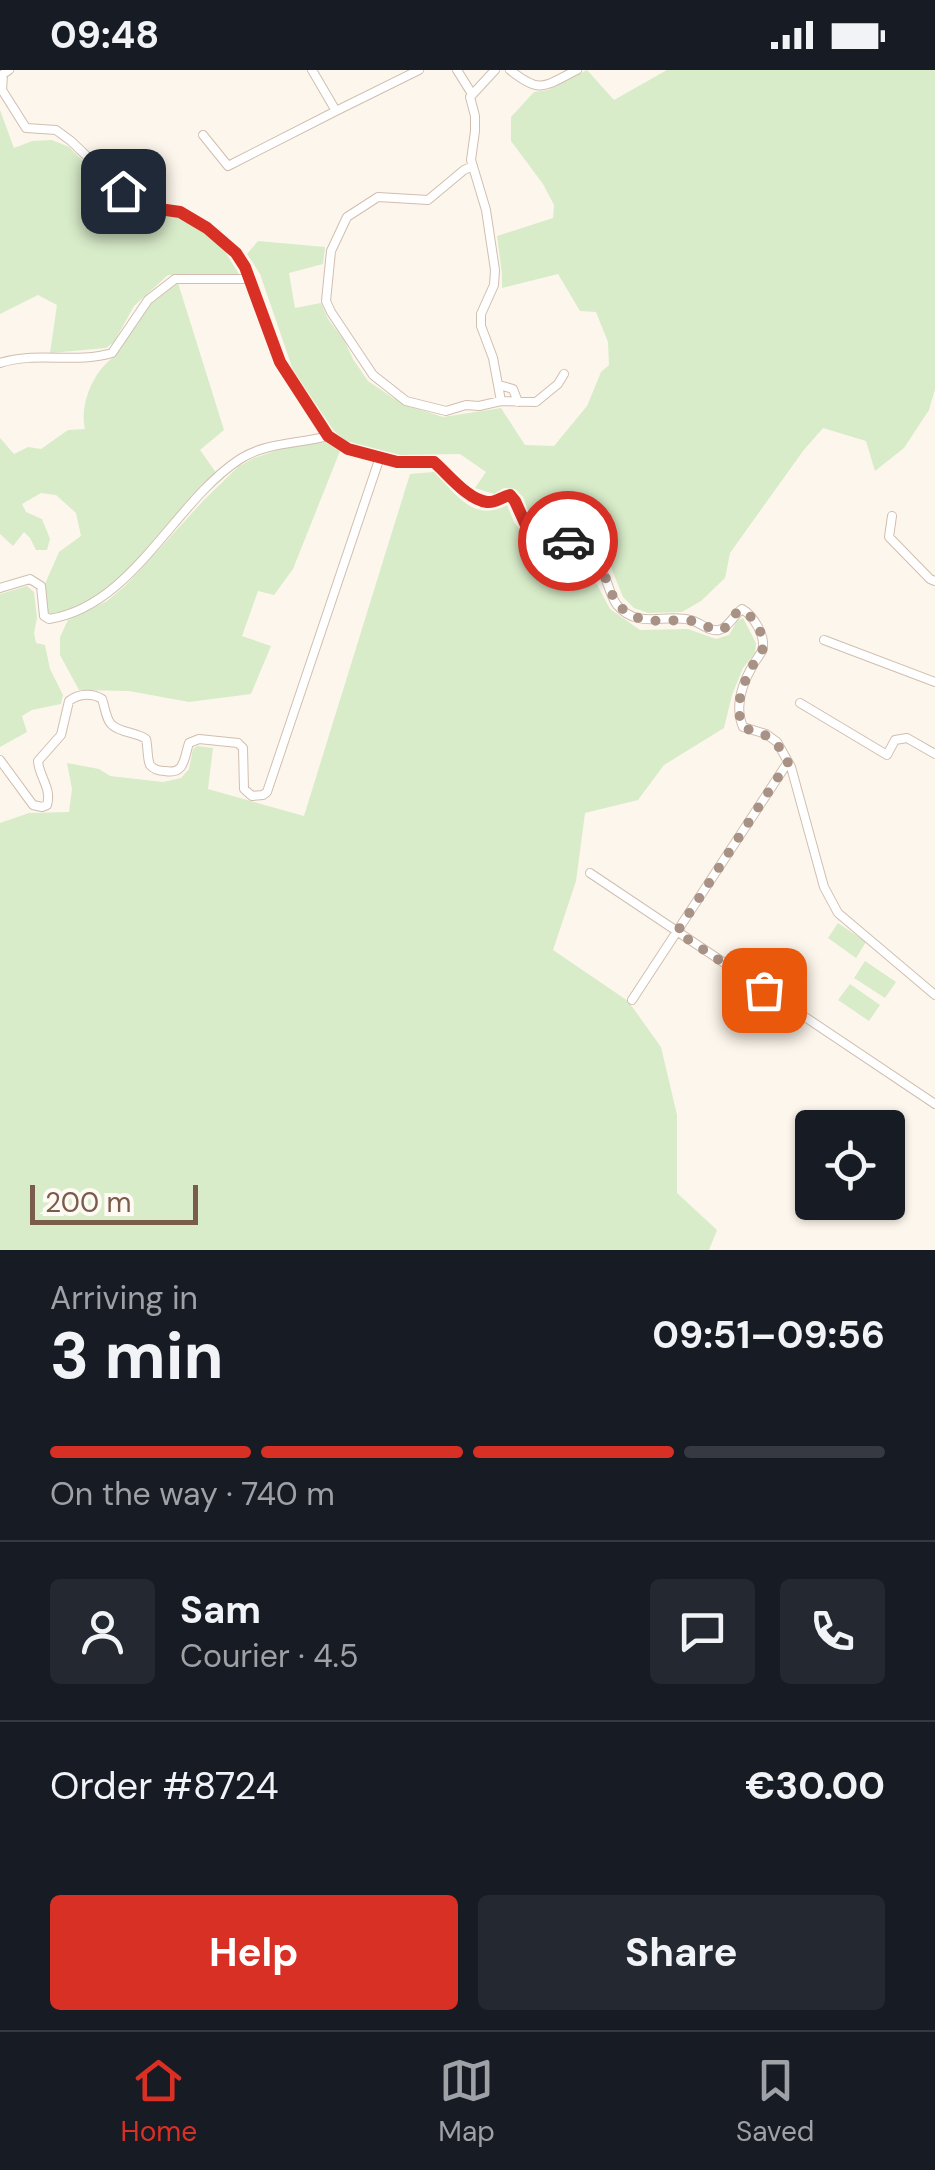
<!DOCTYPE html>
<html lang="en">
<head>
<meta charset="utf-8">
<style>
  :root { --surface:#171b24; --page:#242831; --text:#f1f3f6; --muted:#9ea1a6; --line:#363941; --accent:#d93025 }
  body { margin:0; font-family:"DM Sans",sans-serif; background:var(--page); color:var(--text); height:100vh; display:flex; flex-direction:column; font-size:38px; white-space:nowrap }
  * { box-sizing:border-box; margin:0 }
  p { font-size:32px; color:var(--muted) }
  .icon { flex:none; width:55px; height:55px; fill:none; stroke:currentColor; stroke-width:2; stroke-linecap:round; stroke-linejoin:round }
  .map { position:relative; height:1180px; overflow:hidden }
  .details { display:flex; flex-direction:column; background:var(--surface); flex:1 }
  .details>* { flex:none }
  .buttons { position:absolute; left:795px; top:1040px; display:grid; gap:20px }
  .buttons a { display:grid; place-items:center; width:110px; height:110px; border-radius:10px; background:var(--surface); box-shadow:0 2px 8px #0004; font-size:50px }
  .scale { position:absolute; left:30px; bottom:25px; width:168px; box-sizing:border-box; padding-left:10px; border:5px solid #7a5c4d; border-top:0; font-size:28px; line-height:35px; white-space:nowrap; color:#7a5c4d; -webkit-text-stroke:8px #fffaf3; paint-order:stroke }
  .pin { position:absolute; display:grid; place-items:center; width:85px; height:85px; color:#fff; margin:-42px; border-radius:20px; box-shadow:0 5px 15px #0006 }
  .courier { position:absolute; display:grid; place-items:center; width:100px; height:100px; margin:-50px; border:8px solid #d93025; border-radius:50%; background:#fff; color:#222; box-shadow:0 2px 12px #0007 }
  .summary em { font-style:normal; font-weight:700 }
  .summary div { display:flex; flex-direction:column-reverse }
  .summary { display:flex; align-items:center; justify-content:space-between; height:170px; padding:0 50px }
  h1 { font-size:65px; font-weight:700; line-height:75px }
  .bar { display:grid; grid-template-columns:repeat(4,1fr); gap:15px 10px; align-content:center; height:120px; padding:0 50px }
  .bar i { height:12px; border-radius:8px; background:var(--line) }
  .bar .active { background:var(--accent) }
  .bar p { grid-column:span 4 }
  .line { display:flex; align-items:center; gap:25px; padding:0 50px; border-top:2px solid var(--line) }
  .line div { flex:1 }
  .round { display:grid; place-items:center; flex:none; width:105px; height:105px; border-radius:10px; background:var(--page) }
  .button { display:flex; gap:20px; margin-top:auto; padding:20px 50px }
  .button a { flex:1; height:115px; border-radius:10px; background:var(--accent); color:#fff; font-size:40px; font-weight:700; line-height:115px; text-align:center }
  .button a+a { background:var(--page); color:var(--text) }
  .status { display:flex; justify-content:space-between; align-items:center; height:70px; padding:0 50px; background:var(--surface); direction:ltr }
  .status svg { height:28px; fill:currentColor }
  .dock { display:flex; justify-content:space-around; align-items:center; height:140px; border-top:2px solid var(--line); background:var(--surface); font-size:28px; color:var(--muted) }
  .dock a { display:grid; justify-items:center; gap:5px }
  .dock .active { color:var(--accent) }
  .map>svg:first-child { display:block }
  .green { fill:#d8ecc9 }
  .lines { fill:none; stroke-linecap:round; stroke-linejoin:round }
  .minor-casing { stroke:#d1beb0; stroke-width:10 }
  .minor { stroke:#fff; stroke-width:8 }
  .done { stroke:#a89285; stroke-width:10; stroke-dasharray:0 18 }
  .route { stroke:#d93025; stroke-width:12 }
</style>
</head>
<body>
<div class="status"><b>09:48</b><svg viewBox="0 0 49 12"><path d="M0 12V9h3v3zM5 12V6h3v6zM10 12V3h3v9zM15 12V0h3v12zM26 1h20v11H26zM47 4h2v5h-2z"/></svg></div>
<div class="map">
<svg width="935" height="1180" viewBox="0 0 935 1180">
  <rect width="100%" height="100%" fill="#fdf6ec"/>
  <path class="green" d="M 587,0 L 614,30 L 667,0 L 935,0 L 935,319 L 929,340 L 904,378 L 875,401 L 866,371 L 823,358 L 803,381 L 730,483 L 725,508 L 701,531 L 682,542 L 648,543 L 634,538 L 623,527 L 610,495 L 573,465 L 556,458 L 536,453 L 530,446 L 523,427 L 515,419 L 504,418 L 494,424 L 475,418 L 486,402 L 460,384 L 400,385 L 346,371 L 334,361 L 293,300 L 260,204 L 247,184 L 258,171 L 325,177 L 323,194 L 289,203 L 295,238 L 321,233 L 328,249 L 344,270 L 353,289 L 368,311 L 393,328 L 409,336 L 443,347 L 501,338 L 525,375 L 554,376 L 587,336 L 601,302 L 609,295 L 608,272 L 596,242 L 580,241 L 558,204 L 502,218 L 502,204 L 497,166 L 553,148 L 554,135 L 543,114 L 511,71 L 511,47 L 534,22 L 548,20 Z
    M 0,40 L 14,78 L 32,71 L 52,70 L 69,77 L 121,129 L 148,143 L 177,147 L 207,165 L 224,180 L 239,204 L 229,206 L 168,205 L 134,236 L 114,272 L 106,278 L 50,283 L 57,235 L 38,225 L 0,244 Z
    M 178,213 L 224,360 L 200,380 L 217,404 C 201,419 186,433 172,449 C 140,484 100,543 48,545 L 46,542 L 44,516 L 59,482 L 81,466 L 76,443 L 56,425 L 41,423 L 22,434 L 26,442 L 42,449 L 50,469 L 47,480 L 36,480 L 30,468 L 24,462 L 13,476 L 0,464 L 0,368 L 14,384 L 28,377 L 41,379 L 68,360 L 85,359 C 79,335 94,300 114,287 L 151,234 Z
    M 326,372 L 340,381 L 293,499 L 274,525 L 258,521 L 242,566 L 271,576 L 251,624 L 189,632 L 129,621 L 79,620 L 60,585 L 60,567 L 68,550 L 107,531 L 126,515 L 204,430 L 239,396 L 254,388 L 287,377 Z
    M 434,402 C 456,424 474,453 507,435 L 514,452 L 528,470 L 545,472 L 558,477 L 593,507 L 610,539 L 640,560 L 688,559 L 716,569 L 729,565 L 737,551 L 743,548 L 756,573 L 755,583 L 743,598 L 732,625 L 724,658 L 664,695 L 638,730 L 585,743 L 576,811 L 553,880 L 628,931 L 661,977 L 677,1045 L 677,1123 L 717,1160 L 709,1180 L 0,1180 L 0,753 L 29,743 L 69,742 L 72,719 L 67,693 L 99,699 L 110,706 L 163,712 L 181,708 L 189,699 L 193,679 L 197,676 L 213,678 L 208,719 L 304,746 L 410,404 Z
    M 27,516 L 34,522 L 37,548 L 34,563 L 36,573 L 45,575 L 50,599 L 63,625 L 61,634 L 32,640 L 22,646 L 27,662 L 0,677 L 0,524 Z
    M 838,853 L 866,872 L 856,888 L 828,868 Z
    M 865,891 L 896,912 L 885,928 L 854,908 Z
    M 850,914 L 880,935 L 869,951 L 838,930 Z"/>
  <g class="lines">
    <g class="minor-casing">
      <path id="minor" d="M 9,0 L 3,4 L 2,20 L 26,58 L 56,60 L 71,71 L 123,121 L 152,137 L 181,142 L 207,158 L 235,183 L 245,197 L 280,292 L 328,366 L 348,379 L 397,391 L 434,391 C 448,404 468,430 487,432 C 496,433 501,427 510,425 C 519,435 520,450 530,458 C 536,463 544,461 552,463 C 569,468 583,483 596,494 C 608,505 608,523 617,535 C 638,560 665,543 690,550 C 700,552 709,562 719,560 C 728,558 734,545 742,539 C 753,545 767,567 762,581 C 761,583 754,593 753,595 C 742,614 734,636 743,657 L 766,664 L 777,672 L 791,697 L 824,817 L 838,843 L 935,925
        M 312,0 L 336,41 L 419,0
        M 457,0 L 472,24
        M 495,0 L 470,27 L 475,46 L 475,61 L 471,90 L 486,140 L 495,200 L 494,215 L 481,244 L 481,256 L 493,288 L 501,331 L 536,332 L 558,314 L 564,304
        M 510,0 C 541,25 544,16 577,0
        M 203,65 L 228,96 L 336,41
        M 473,96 L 464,100 L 428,130 L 378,127 L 347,147 L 331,181 L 326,231 L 331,242 L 373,305 L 406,331 L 446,341 L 466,335 L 479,336 L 501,331
        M 0,293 C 36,281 76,294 112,283 L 148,230 L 175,209 L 250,209
        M 499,315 L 513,319 L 518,332
        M 892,446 L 889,467 L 930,509 L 935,511
        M 0,518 L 30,509 L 41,516 L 44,546 L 49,549 C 133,536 173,433 240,389 C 267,372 299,374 328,366
        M 824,570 L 935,612
        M 800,633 L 887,685 L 895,670 L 907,668 L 935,684
        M 0,690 L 33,735 L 42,737 L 47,735 C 52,718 39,707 38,691 L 61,665 L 69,631 C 79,623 93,623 102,629 C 105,637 106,650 112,655 C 121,663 136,662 146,669 C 148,676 147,689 150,695 C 154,700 159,701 165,701 C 185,705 184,688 189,673 L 199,669 L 238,673 L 243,678 L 244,719 L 252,726 L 263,725 L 267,722 L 380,387
        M 590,803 L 935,1034
        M 632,930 L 788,692"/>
    </g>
    <use href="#minor" class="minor"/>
  </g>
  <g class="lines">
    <path class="done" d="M 568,471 L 602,499 L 616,534 L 632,546 L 648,551 L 689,550 L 716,560 L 724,559 L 735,544 L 742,540 C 753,545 767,567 762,581 C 761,583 754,593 753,595 C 742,615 734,636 743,658 C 770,665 775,668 788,692 L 677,862 L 764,920"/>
    <path class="route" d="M 123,121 L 152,138 L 180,142 L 207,158 L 236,183 L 245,197 L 280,292 L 328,366 L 348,379 L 397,392 L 434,392 C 448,404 468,430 487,432 C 496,433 501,427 510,425 L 515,431 L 525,453 L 532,461 L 553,463 L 568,471"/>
  </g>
</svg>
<div class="buttons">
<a><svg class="icon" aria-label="locate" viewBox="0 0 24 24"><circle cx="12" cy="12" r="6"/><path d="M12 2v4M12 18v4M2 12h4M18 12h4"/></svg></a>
</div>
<div class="scale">200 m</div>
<div class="pin" style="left:764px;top:920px;background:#ea580c"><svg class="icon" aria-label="bag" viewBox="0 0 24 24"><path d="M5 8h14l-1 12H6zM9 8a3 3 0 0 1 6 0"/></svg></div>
<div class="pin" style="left:123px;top:121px;background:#1f2937"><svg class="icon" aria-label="home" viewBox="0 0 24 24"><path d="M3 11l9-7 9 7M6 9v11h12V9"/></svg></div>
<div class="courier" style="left:568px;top:471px"><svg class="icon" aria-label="car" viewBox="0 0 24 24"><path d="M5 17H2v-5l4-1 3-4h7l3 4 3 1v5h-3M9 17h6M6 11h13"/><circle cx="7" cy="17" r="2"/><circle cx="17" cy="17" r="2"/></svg></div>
</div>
<section class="details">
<div class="summary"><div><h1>3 min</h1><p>Arriving in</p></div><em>09:51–09:56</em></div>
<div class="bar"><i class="active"></i><i class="active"></i><i class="active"></i><i></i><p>On the way · 740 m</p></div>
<div class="line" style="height:180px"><a class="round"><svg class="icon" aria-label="person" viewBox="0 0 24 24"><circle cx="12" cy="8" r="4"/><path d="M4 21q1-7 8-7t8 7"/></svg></a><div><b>Sam</b><p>Courier · 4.5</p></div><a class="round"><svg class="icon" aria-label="chat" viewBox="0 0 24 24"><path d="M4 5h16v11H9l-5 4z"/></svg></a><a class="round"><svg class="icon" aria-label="phone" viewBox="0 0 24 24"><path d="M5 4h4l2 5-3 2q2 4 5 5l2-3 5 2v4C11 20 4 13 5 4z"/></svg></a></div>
<div class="line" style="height:130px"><div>Order #8724</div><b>€30.00</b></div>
<div class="button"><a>Help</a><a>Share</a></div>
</section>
<nav class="dock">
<a class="active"><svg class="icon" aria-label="home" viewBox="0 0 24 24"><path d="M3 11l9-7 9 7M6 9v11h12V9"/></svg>Home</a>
<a><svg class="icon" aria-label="map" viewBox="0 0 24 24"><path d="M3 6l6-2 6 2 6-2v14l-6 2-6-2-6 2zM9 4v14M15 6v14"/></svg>Map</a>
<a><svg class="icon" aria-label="saved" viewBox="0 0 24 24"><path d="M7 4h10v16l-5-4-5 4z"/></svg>Saved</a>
</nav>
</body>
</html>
